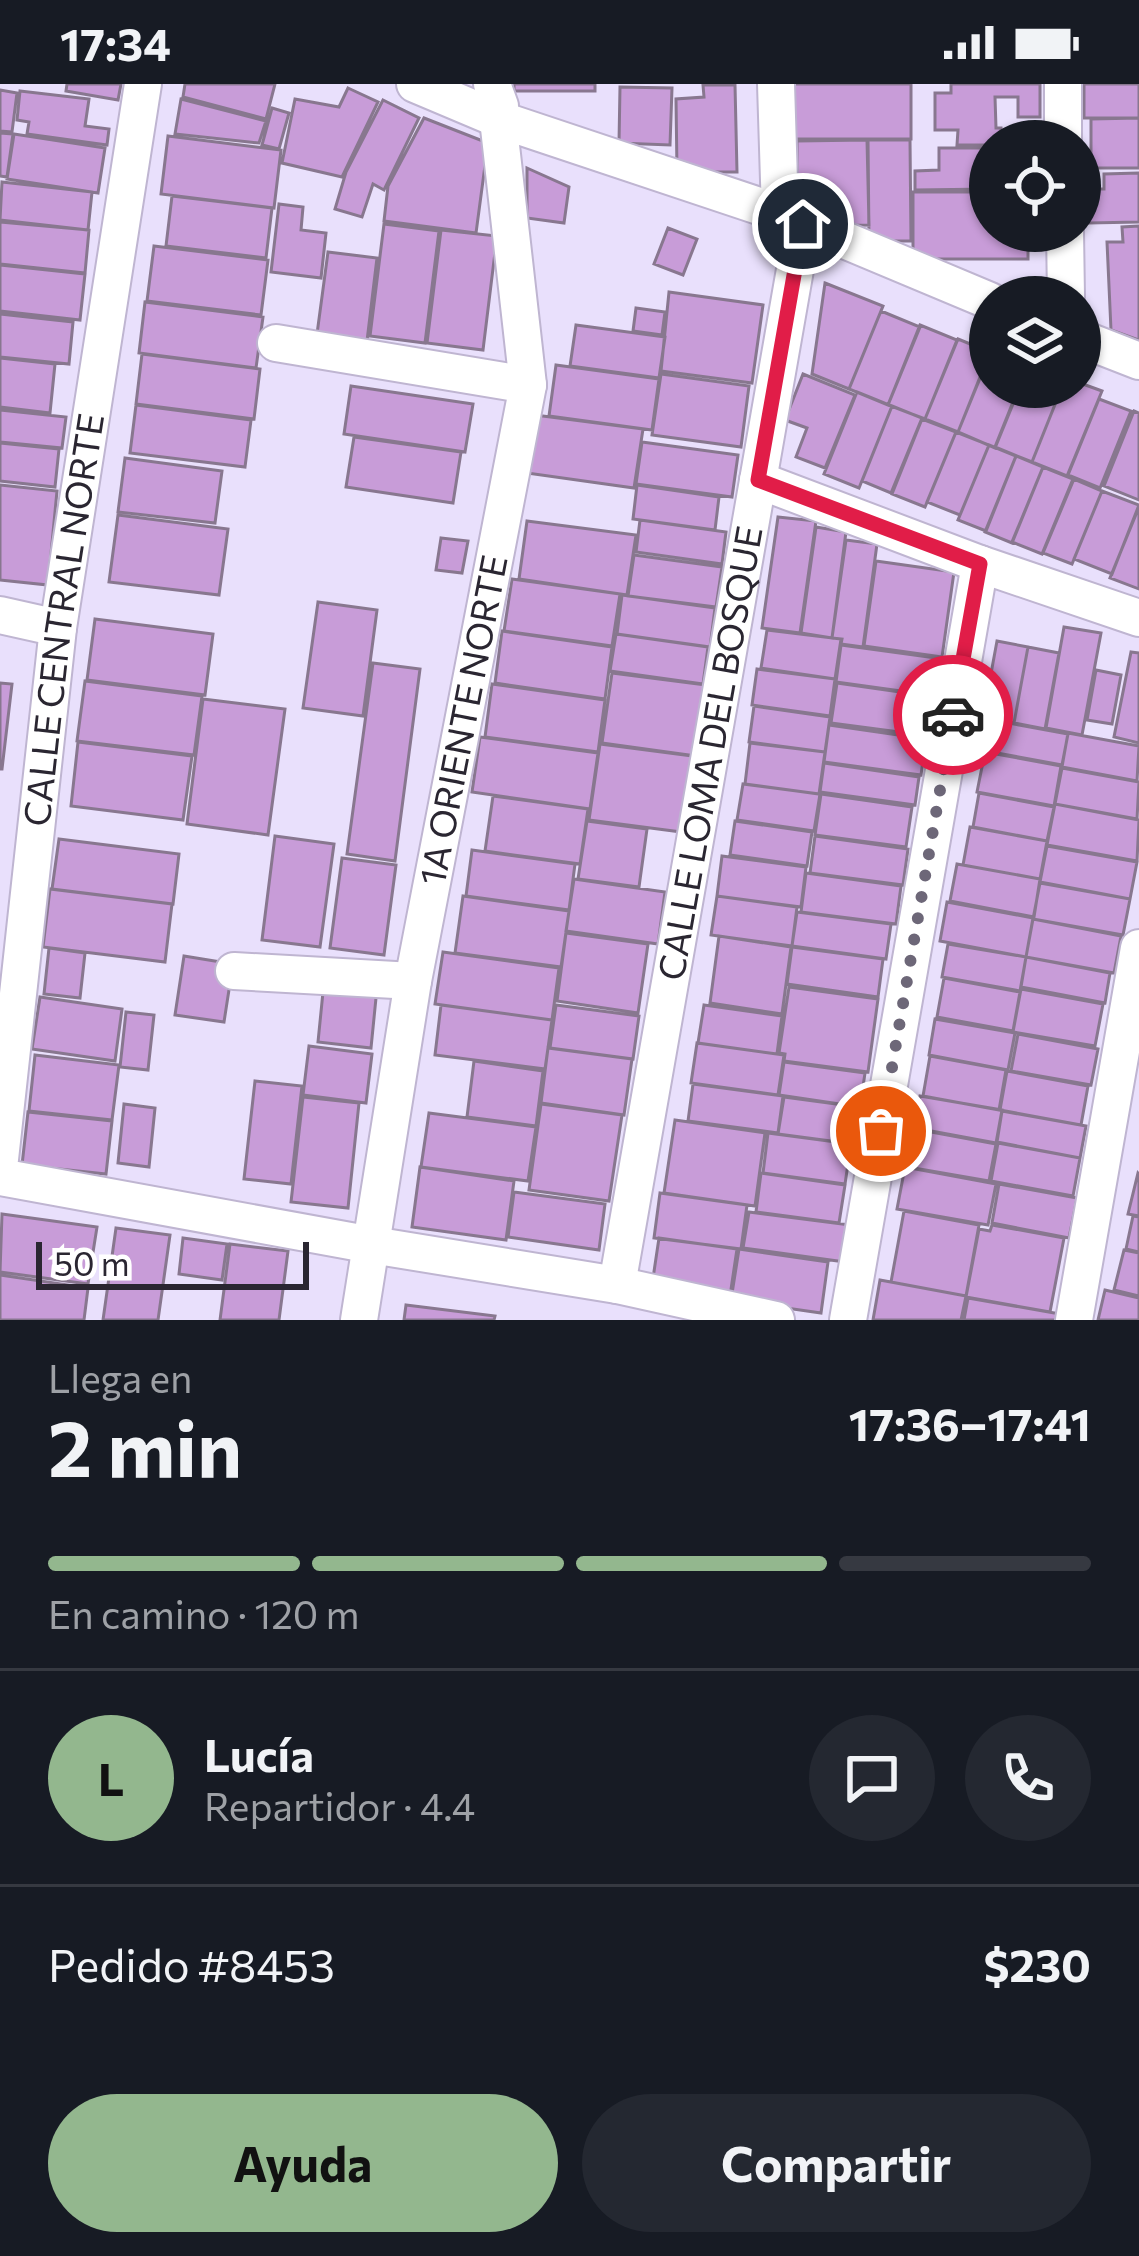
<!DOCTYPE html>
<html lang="es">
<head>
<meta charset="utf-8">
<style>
  :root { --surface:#171b24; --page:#242831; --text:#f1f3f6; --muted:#9ea1a6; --line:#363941; --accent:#93b78e }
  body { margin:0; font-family:Commissioner,sans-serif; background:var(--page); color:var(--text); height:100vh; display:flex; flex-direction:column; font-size:45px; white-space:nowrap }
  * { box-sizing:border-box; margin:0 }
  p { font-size:39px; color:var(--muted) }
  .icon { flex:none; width:66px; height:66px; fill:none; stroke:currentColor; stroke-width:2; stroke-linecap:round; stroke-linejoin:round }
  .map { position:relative; height:1236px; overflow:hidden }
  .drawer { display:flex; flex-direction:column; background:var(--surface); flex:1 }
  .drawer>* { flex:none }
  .buttons { position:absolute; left:969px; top:36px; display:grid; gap:24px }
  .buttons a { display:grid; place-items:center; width:132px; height:132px; border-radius:50%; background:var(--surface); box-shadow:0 3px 9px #0004; font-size:60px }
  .scale { position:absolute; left:36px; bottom:30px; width:273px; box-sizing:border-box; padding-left:12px; border:6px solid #2a2631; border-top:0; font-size:33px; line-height:42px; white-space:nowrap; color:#2a2631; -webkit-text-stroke:9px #fff; paint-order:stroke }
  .pin { position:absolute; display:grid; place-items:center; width:102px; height:102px; color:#fff; margin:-51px; border:6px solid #fff; border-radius:50%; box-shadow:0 3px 12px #0007 }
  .courier { position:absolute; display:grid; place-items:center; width:120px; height:120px; margin:-60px; border:9px solid #e11d48; border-radius:50%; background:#fff; color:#222; box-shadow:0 3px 15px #0007 }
  .summary em { font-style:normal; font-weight:700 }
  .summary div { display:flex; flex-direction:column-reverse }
  .summary { display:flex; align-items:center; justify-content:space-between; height:204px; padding:0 48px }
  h1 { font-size:78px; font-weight:700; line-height:90px }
  .bar { display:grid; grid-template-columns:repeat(4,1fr); gap:18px 12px; align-content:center; height:144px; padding:0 48px }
  .bar i { height:15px; border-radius:9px; background:var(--line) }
  .bar .current { background:var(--accent) }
  .bar p { grid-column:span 4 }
  .line { display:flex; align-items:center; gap:30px; padding:0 48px; border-top:3px solid var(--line) }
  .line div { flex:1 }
  .round { display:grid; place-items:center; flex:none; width:126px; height:126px; border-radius:63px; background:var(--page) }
  .primary-button { display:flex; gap:24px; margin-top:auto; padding:24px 48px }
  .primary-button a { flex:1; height:138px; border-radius:72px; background:var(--accent); color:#111; font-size:48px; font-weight:700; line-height:138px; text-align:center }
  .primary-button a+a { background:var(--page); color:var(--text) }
  .status { display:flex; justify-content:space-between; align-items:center; height:84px; padding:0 60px; background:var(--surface); direction:ltr }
  .status svg { height:33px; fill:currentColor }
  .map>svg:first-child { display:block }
  .building { fill:#c89cd8; stroke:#88778f; stroke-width:3 }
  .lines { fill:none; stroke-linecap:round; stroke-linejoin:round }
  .minor-casing { stroke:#bfb5d1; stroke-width:40 }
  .minor { stroke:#fff; stroke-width:36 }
  .done { stroke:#6d6778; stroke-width:12; stroke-dasharray:0 21.6 }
  .route { stroke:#e11d48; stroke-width:15 }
  .labels { text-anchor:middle; stroke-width:12; stroke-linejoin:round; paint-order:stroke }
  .street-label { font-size:36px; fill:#2a2631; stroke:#fff }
</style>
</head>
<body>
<div class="status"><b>17:34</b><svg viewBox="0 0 49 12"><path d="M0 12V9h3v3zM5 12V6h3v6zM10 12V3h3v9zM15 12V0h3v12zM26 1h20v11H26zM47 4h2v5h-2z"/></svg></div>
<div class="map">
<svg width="1139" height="1236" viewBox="0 0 1139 1236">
  <rect width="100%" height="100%" fill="#e9e0fc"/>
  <path class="building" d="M 67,0 L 121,0 L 118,16 L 66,7 Z
    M 185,0 L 275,0 L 266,35 L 183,13 Z
    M 514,0 L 595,0 L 595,7 L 514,7 Z
    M 792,0 L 911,0 L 911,55 L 792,55 Z
    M 951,0 L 1040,0 L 1040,33 L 1018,33 L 1018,13 L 995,13 L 996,44 L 1001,44 L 1001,57 L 990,57 L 990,61 L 957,61 L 958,46 L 935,46 L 935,9 L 951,9 Z
    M 1084,0 L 1139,0 L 1139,34 L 1084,34 Z
    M 703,1 L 735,1 L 737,88 L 677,88 L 676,15 L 704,13 Z
    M 620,3 L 672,4 L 670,61 L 619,59 Z
    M 348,4 L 378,18 L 342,93 L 282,79 L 295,15 L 339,23 Z
    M 0,6 L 17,9 L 12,48 L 0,47 Z
    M 20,7 L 89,15 L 85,42 L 109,45 L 107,61 L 27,50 L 29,38 L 17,36 Z
    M 181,15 L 266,37 L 259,59 L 175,50 Z
    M 383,16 L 419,34 L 384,106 L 373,100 L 362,133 L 335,125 L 346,88 Z
    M 272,24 L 289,29 L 279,65 L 262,61 Z
    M 424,34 L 488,59 L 476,149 L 384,137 L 388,102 Z
    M 1139,34 L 1139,84 L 1091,84 L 1091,35 Z
    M 0,49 L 13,50 L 7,93 L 0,92 Z
    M 14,50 L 105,64 L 98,109 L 7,95 Z
    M 168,52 L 281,66 L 274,124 L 161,110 Z
    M 867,56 L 869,141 L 826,142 L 825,118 L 797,119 L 797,57 Z
    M 868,56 L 910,56 L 911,157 L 869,157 Z
    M 939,64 L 990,64 L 990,105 L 915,106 L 915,87 L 939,86 Z
    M 527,84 L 569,103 L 564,139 L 527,134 Z
    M 1139,89 L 1139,138 L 1089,139 L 1089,105 L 1104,105 L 1104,90 Z
    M 2,98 L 92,108 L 88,146 L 0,136 Z
    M 913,108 L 990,108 L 990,147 L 1028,147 L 1028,175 L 913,175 Z
    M 172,112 L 272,124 L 266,174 L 166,162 Z
    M 279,120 L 303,123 L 301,146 L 326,149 L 321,194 L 271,188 Z
    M 0,138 L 89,146 L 85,189 L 0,180 Z
    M 384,140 L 439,147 L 425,259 L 370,252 Z
    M 1139,142 L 1139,256 L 1111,246 L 1107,158 L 1123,158 L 1122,143 Z
    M 668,144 L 697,155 L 683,191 L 654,180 Z
    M 441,146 L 497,152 L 483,266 L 427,259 Z
    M 154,162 L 268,176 L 261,231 L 147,217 Z
    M 328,168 L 377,174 L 367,257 L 317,250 Z
    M 0,181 L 85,190 L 80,236 L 0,227 Z
    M 825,199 L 883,222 L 849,305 L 812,290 Z
    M 669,208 L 763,221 L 752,299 L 661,287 Z
    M 145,218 L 263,233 L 256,284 L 139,269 Z
    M 636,224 L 665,228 L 662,251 L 633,247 Z
    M 881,227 L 920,243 L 888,321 L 849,305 Z
    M 0,230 L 73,238 L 69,280 L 0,273 Z
    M 576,241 L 665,253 L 659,294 L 570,282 Z
    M 920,241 L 957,256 L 925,335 L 888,321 Z
    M 958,255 L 990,268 L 958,348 L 925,335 Z
    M 142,270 L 260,285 L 254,335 L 136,320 Z
    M 990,270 L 990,303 L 1020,303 L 995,364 L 958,348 Z
    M 0,274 L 55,280 L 50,329 L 0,323 Z
    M 556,281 L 659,295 L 652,346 L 549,332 Z
    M 661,290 L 749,302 L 741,363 L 652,351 Z
    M 803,290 L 855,311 L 825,384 L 796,373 L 807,344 L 785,336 Z
    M 1080,299 L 1102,307 L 1067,392 L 1032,378 L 1062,303 L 1080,303 Z
    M 351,302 L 473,320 L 465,368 L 344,350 Z
    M 1019,303 L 1062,303 L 1032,378 L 995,363 Z
    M 857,308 L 892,322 L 859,404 L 824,390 Z
    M 1099,315 L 1131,327 L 1100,404 L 1068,391 Z
    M 136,321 L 251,336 L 245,383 L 130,369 Z
    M 892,322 L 922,334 L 891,409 L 862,397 Z
    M 0,326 L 66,333 L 62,364 L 0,358 Z
    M 1134,327 L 1139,329 L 1139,416 L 1104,402 Z
    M 535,331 L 643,345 L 634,404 L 527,389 Z
    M 922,335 L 956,348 L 925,423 L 892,410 Z
    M 956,348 L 989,361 L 960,431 L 927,418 Z
    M 354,353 L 461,368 L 453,419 L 346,403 Z
    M 642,358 L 738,371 L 732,413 L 636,400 Z
    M 0,359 L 59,365 L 55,403 L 0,397 Z
    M 989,361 L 1016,372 L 986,447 L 958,436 Z
    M 1016,372 L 1043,383 L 1012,459 L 985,448 Z
    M 125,374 L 222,387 L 215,439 L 118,428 Z
    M 1043,383 L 1073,395 L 1042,470 L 1012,458 Z
    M 1074,395 L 1102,407 L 1072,480 L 1043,469 Z
    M 0,401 L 57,407 L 48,501 L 0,496 Z
    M 637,401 L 719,413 L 715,446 L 633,435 Z
    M 1102,407 L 1139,421 L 1112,490 L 1074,475 Z
    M 1139,423 L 1139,505 L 1110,494 Z
    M 118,431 L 228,445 L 219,511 L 109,498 Z
    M 778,433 L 816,437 L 800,549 L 762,544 Z
    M 640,436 L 726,448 L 722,480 L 636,468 Z
    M 527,437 L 636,451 L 627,511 L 519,495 Z
    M 816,443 L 846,448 L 832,554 L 801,549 Z
    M 441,454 L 468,457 L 462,489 L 436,486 Z
    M 846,456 L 877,460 L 863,563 L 841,560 L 842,555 L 832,554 Z
    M 634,471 L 722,483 L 716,523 L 628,512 Z
    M 876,477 L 954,488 L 942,573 L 864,562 Z
    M 512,495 L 620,510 L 612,562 L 504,547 Z
    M 622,511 L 715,524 L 710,563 L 617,550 Z
    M 318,518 L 377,526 L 363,632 L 303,624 Z
    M 95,535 L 213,550 L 205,611 L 87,596 Z
    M 1064,543 L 1101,549 L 1082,651 L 1046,644 Z
    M 767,546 L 841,555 L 835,595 L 761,584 Z
    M 502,547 L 612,563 L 605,615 L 495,599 Z
    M 616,550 L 708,563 L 703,600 L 610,587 Z
    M 997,557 L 1028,563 L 1014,639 L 983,633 Z
    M 841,561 L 936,574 L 930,611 L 836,598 Z
    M 1028,563 L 1059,569 L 1045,645 L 1014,639 Z
    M 1131,568 L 1139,569 L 1139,659 L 1114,653 Z
    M 373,579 L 420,585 L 395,777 L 347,770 Z
    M 757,585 L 835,595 L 830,632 L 752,621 Z
    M 1096,586 L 1121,591 L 1112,640 L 1087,636 Z
    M 612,589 L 706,601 L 696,672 L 602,659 Z
    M 85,597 L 202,612 L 194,671 L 77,657 Z
    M 0,599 L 12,600 L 2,685 L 0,685 Z
    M 837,599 L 928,612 L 922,651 L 831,639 Z
    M 492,600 L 605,616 L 598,668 L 485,653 Z
    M 203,615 L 285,625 L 268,751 L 187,740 Z
    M 754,622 L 830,633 L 825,668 L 749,658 Z
    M 992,636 L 1068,650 L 1062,681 L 986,667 Z
    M 829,641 L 926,655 L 921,691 L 824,678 Z
    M 1068,649 L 1139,662 L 1137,697 L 1062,683 Z
    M 480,653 L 598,669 L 590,725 L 472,708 Z
    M 78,658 L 192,672 L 183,736 L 71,722 Z
    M 750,659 L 825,668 L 819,710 L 745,700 Z
    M 600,660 L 700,673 L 689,749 L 589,736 Z
    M 985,668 L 1061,682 L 1054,722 L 977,708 Z
    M 824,679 L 919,693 L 915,721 L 820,708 Z
    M 1062,684 L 1139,698 L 1137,735 L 1055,720 Z
    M 743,700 L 820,710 L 814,747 L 737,736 Z
    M 979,709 L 1054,723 L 1047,757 L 973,743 Z
    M 821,710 L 912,723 L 906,763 L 815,751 Z
    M 493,712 L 588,725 L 580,780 L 485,767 Z
    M 1055,720 L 1139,736 L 1137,777 L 1047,761 Z
    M 587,737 L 647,745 L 639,803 L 578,795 Z
    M 735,737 L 812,748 L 807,782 L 730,771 Z
    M 970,743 L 1047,757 L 1040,795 L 963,781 Z
    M 275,752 L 334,760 L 320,863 L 262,856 Z
    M 815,752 L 908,765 L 903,801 L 810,789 Z
    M 59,755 L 179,770 L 173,820 L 52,805 Z
    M 1047,762 L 1137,778 L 1130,815 L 1040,798 Z
    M 472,766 L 575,780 L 569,826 L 466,812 Z
    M 722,772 L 806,783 L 801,823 L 717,812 Z
    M 342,774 L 396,781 L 384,871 L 330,864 Z
    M 957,780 L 1040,795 L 1034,833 L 950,817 Z
    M 806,789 L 901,802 L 896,840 L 801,828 Z
    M 574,795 L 665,808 L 658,860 L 566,847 Z
    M 1040,799 L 1130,815 L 1123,851 L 1033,835 Z
    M 50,805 L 172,820 L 165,878 L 43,863 Z
    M 463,812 L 569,827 L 561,883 L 455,869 Z
    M 717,812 L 797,823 L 792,862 L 711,851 Z
    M 947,818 L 1033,834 L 1026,873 L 940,857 Z
    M 797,828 L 891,840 L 886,875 L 792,862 Z
    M 1033,835 L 1121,852 L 1114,889 L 1026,873 Z
    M 566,849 L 648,860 L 638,929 L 557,917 Z
    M 719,852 L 791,863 L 782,930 L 710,919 Z
    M 948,860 L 1026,873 L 1020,907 L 942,893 Z
    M 792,863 L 883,875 L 878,913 L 787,900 Z
    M 49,864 L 85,869 L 80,914 L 44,910 Z
    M 443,868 L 559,884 L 552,936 L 435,920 Z
    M 184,872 L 233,880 L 224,938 L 175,931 Z
    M 1026,873 L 1110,889 L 1105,919 L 1021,903 Z
    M 944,894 L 1020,908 L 1013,947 L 937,933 Z
    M 324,898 L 377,904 L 371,964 L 318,958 Z
    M 789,903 L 878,915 L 868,988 L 784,977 L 785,970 L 779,969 Z
    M 1021,905 L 1103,920 L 1095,962 L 1013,948 Z
    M 40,913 L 122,925 L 115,977 L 32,965 Z
    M 441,921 L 552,936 L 545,985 L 435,971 Z
    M 556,921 L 639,932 L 633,975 L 550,964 Z
    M 704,921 L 782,932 L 777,970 L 698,959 Z
    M 126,928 L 154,931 L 148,986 L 120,983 Z
    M 935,935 L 1015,949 L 1008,986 L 929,971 Z
    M 1018,950 L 1098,965 L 1091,1001 L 1011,987 Z
    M 697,959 L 784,971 L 778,1011 L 691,999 Z
    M 309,962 L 372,970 L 366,1019 L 303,1011 Z
    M 548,964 L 632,975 L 624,1031 L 541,1019 Z
    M 35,971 L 119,981 L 112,1036 L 29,1027 Z
    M 930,972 L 1006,986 L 999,1026 L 923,1012 Z
    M 474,977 L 543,987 L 536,1042 L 467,1033 Z
    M 784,978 L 865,989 L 860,1023 L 779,1011 Z
    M 1007,987 L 1088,1002 L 1081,1041 L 1000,1026 Z
    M 255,997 L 302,1002 L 291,1100 L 244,1095 Z
    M 693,1000 L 783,1012 L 778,1049 L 688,1037 Z
    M 920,1012 L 1002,1026 L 996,1059 L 915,1044 Z
    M 303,1013 L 359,1019 L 348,1124 L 291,1118 Z
    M 784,1013 L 851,1022 L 846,1059 L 778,1050 Z
    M 124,1020 L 155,1024 L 149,1083 L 118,1079 Z
    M 541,1020 L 622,1031 L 609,1117 L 529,1106 Z
    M 1002,1027 L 1086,1042 L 1080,1074 L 997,1058 Z
    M 28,1028 L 112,1037 L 106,1090 L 22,1081 Z
    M 429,1029 L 536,1043 L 528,1097 L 421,1083 Z
    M 675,1036 L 765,1049 L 755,1122 L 664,1109 Z
    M 915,1045 L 996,1060 L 989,1097 L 908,1083 Z
    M 768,1049 L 851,1060 L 845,1100 L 763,1089 Z
    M 998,1059 L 1080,1074 L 1073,1112 L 991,1097 Z
    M 420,1083 L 514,1097 L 506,1156 L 412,1143 Z
    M 905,1083 L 996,1100 L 988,1141 L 897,1125 Z
    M 761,1089 L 845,1101 L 839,1139 L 756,1128 Z
    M 1138,1089 L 1139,1090 L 1139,1132 L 1128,1130 Z
    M 999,1100 L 1077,1114 L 1069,1154 L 992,1139 Z
    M 514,1108 L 605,1120 L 599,1166 L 508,1153 Z
    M 660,1109 L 747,1121 L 741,1165 L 654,1154 Z
    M 904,1127 L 979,1141 L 966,1212 L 891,1198 Z
    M 749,1128 L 850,1141 L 845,1178 L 743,1164 Z
    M 2,1130 L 97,1143 L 88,1200 L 0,1188 Z
    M 1133,1132 L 1139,1133 L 1139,1168 L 1126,1165 Z
    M 992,1141 L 1064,1154 L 1050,1228 L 966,1213 L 979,1145 L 990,1147 Z
    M 116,1144 L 170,1151 L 158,1236 L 103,1236 Z
    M 183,1154 L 227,1160 L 222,1196 L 179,1190 Z
    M 659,1154 L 737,1165 L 730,1212 L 652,1201 Z
    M 230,1160 L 288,1167 L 279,1236 L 220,1236 Z
    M 739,1165 L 828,1178 L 821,1229 L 731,1216 Z
    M 1124,1166 L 1139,1169 L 1139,1212 L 1114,1206 Z
    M 0,1191 L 88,1204 L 84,1236 L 0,1236 Z
    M 880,1196 L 966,1212 L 961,1236 L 873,1236 Z
    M 1105,1206 L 1139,1214 L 1139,1236 L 1098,1236 Z
    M 968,1214 L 1060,1230 L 1059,1236 L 964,1236 Z
    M 406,1221 L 495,1232 L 494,1236 L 404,1236 Z"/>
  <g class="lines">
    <g class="minor-casing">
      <g id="minor">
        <path d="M 415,0 L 498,35 L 780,129 L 990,217"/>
        <path d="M 776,0 L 780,129"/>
        <path d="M 1063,0 L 1063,57"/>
        <path d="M 1065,147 L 1066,213"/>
        <path d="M 1080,254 L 1139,277"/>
        <path d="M 276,259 L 528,301"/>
        <path d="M 758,396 L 980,480 L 1139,534"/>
        <path d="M 0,531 L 58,544"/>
        <path d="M 234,887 L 413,897"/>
        <path id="s1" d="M 0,1075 L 58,544 L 143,0"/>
        <path d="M 0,1093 L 372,1161 L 617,1201 L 776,1236"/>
        <path id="s2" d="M 617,1201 L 803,140"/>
        <path id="s3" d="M 359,1236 L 413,897 L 528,301 L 498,35 L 500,22 L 492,0"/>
        <path d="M 848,1236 L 980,480"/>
        <path d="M 1074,1236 L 1139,864"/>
      </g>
    </g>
    <use href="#minor" class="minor"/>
  </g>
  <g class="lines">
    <path class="done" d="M 881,1047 L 953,631"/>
    <path class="route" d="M 803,140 L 758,396 L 980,480 L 953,631"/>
  </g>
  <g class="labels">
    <g class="street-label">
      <text dy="13" stroke="none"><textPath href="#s1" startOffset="543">CALLE CENTRAL NORTE</textPath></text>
      <text dy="13" stroke="none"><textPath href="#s3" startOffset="609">1A ORIENTE NORTE</textPath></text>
      <text dy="13" stroke="none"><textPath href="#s2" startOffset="540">CALLE LOMA DEL BOSQUE</textPath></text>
    </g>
  </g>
</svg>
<div class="buttons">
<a><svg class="icon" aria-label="locate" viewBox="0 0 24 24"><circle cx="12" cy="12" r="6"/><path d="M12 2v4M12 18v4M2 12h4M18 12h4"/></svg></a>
<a><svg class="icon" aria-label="layers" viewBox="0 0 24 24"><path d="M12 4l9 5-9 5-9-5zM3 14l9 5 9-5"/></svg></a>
</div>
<div class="scale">50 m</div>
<div class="pin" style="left:881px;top:1047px;background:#ea580c"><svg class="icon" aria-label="bag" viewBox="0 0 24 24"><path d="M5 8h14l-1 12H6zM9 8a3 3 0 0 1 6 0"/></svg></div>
<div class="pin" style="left:803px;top:140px;background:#1f2937"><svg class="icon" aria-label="home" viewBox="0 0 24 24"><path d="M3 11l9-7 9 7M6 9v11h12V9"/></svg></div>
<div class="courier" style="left:953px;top:631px"><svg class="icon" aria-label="car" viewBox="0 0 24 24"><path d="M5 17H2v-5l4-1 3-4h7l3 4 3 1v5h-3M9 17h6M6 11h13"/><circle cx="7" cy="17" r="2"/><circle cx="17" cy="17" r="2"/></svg></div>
</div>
<section class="drawer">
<div class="summary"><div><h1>2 min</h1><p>Llega en</p></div><em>17:36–17:41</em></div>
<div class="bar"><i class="current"></i><i class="current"></i><i class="current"></i><i></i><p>En camino · 120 m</p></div>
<div class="line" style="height:216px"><b class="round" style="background:var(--accent);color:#111">L</b><div><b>Lucía</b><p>Repartidor · 4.4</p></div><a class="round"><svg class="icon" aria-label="chat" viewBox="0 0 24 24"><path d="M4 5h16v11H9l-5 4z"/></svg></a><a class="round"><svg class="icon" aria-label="phone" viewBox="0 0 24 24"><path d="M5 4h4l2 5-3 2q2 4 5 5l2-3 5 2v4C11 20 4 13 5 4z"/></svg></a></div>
<div class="line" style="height:156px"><div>Pedido #8453</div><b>$230</b></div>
<div class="primary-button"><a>Ayuda</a><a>Compartir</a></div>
</section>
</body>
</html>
